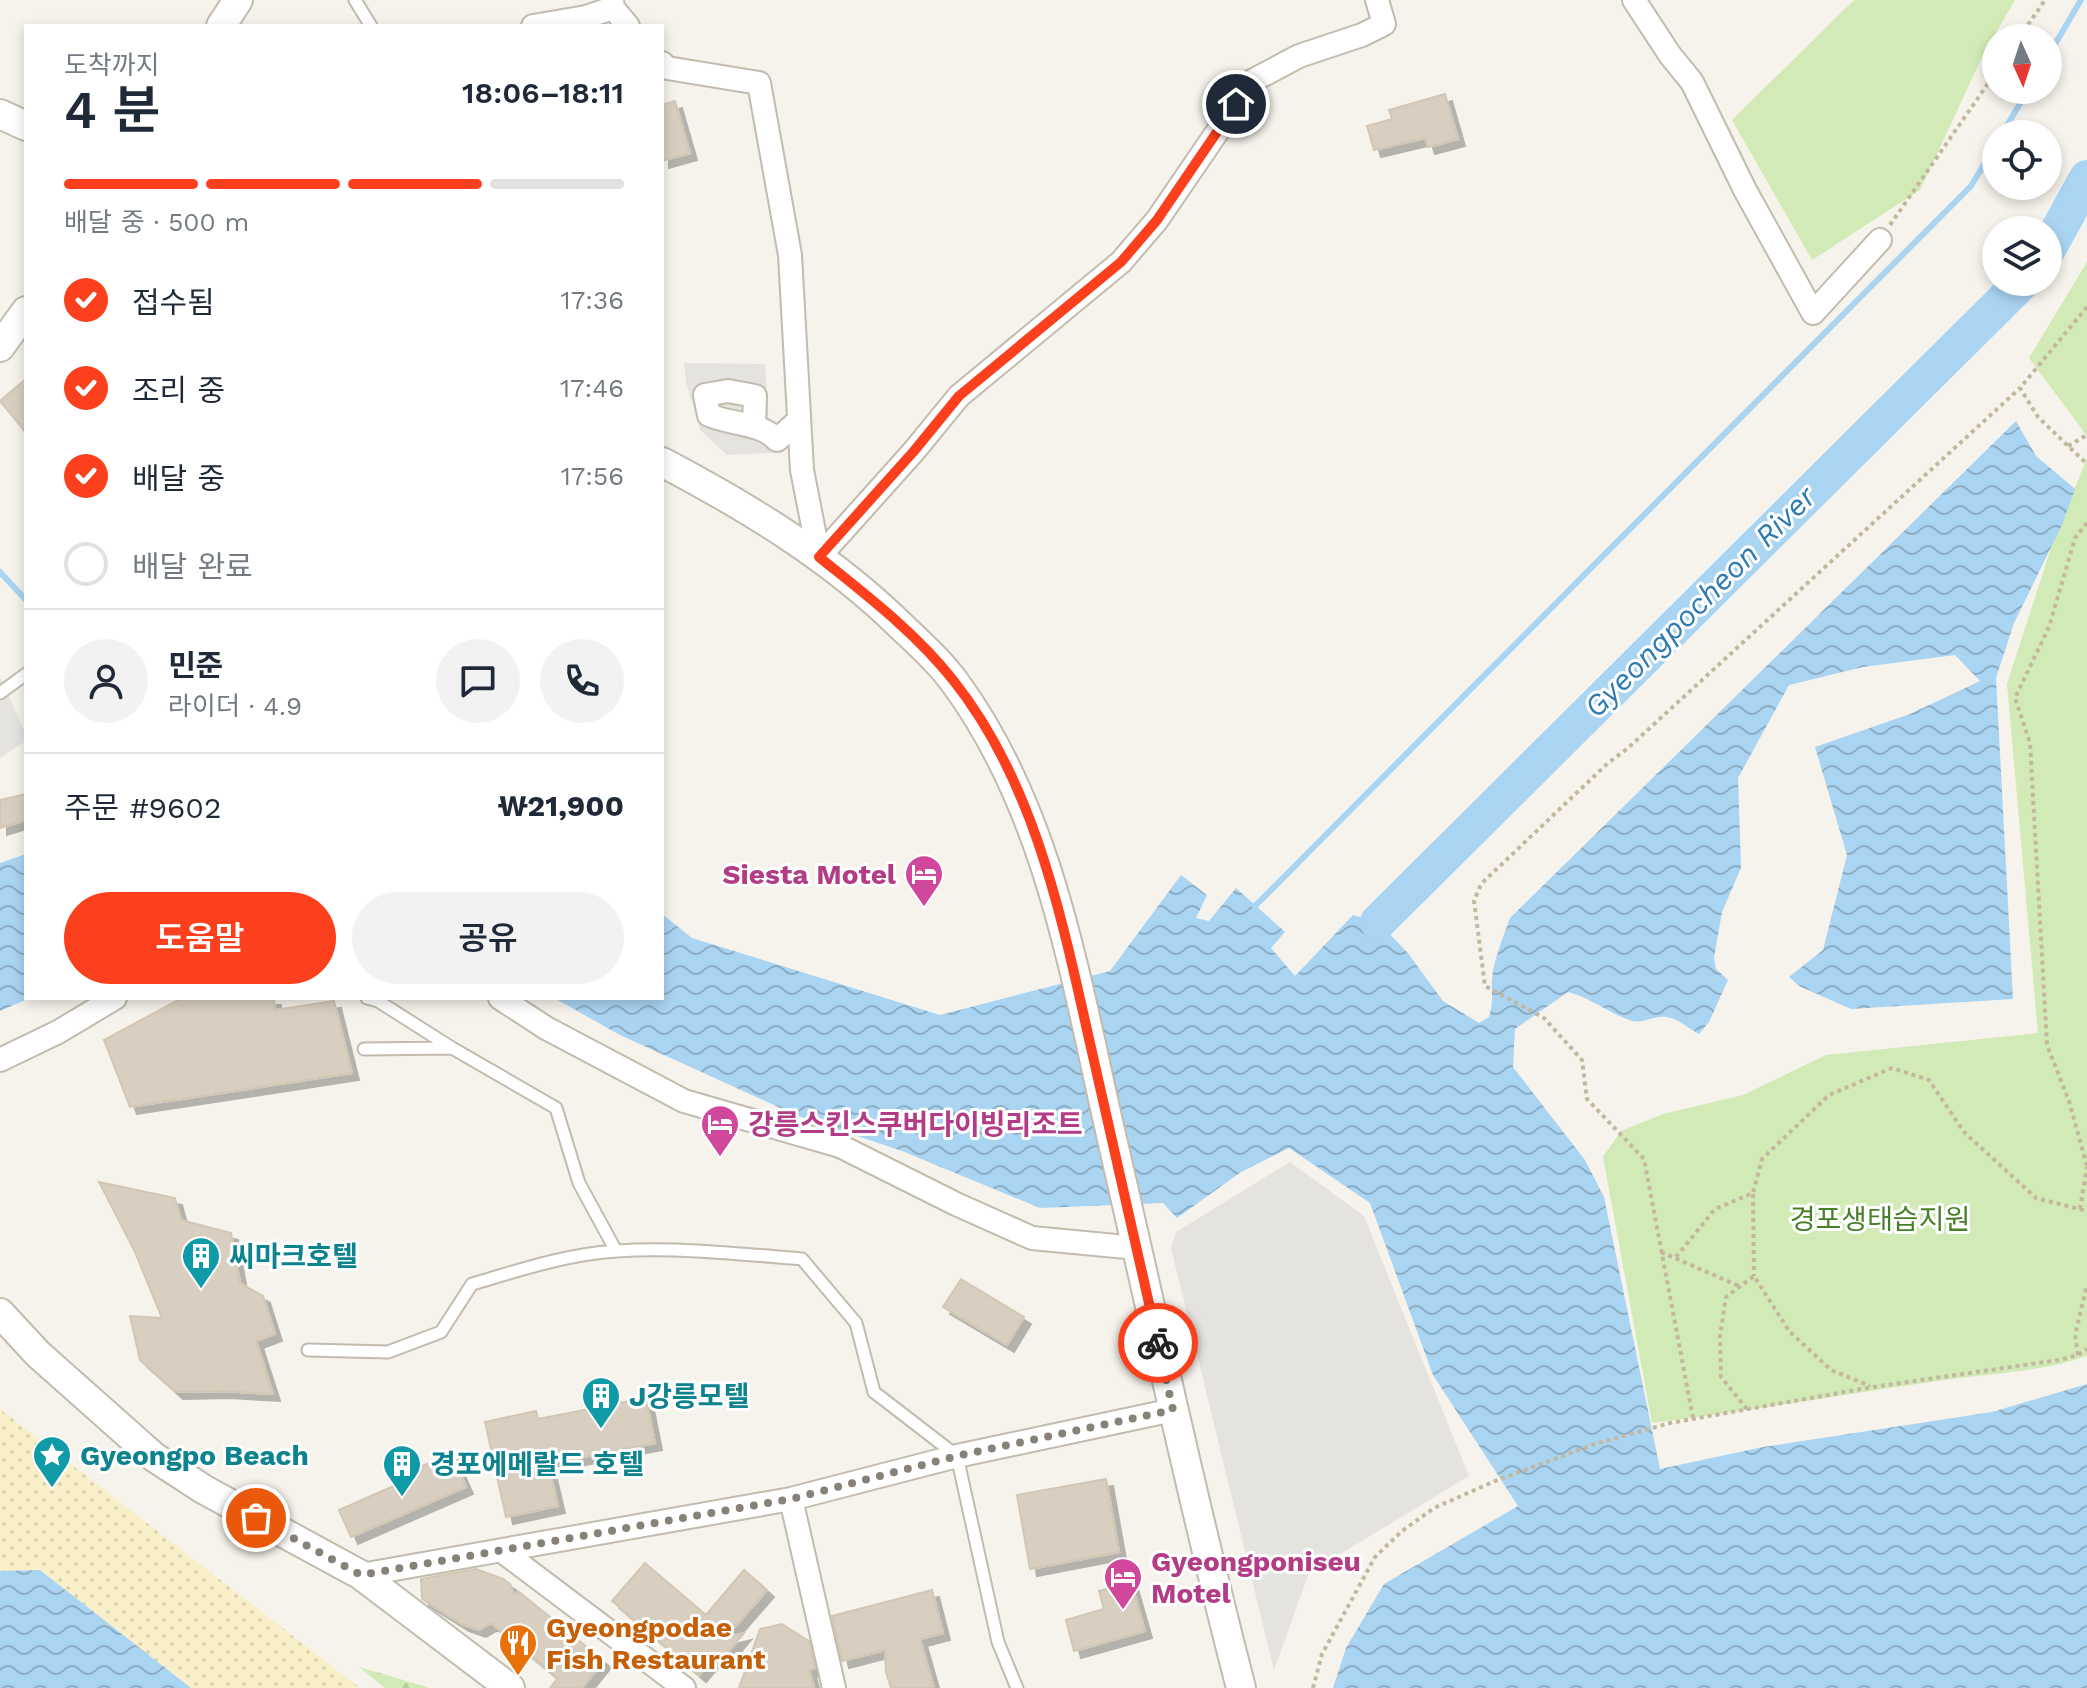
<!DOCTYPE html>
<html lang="ko">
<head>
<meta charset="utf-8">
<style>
  :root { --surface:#fff; --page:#f2f2f3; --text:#1f2937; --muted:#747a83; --line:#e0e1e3; --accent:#fc3f1d }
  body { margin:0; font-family:"Work Sans","Noto Sans KR",sans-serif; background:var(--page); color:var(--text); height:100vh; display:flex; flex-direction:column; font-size:30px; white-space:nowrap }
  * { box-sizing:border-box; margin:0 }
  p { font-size:26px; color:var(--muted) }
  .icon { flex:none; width:44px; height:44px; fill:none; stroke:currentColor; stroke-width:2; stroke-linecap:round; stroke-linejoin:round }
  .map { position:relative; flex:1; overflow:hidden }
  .details { position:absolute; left:24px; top:24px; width:640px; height:976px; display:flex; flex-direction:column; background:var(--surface); border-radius:0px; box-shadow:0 4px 12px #0003 }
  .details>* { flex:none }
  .needle { width:52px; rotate:177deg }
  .tools { position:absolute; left:1982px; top:24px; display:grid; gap:16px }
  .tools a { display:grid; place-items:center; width:80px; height:80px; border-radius:50%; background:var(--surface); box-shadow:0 4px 12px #0003; font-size:40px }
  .pin { position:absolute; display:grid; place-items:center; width:68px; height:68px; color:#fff; margin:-34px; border:4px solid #fff; border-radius:50%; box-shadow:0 2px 8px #0007 }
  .courier { position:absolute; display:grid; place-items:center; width:80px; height:80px; margin:-40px; border:6px solid #fc3f1d; border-radius:50%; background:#fff; color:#222; box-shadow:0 2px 10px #0007 }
  .summary em { font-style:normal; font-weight:600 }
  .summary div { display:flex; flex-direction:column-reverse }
  .summary { display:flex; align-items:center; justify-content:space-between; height:136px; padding:0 40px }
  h1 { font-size:52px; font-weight:600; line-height:60px }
  .bar { display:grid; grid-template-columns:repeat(4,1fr); gap:12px 8px; align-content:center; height:96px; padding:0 40px }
  .bar i { height:10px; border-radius:6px; background:var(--line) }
  .bar .on { background:var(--accent) }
  .bar p { grid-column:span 4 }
  .line { display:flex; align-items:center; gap:20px; padding:0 40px; border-top:2px solid var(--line) }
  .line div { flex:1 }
  .round { display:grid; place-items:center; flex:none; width:84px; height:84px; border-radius:42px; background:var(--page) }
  ol { padding:0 40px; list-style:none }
  li { display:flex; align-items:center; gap:24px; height:88px }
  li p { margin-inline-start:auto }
  li .icon { padding:8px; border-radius:50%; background:var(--accent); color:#fff; stroke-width:4 }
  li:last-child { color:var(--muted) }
  li i { width:44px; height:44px; border:4px solid var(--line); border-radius:50% }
  .action { display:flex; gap:16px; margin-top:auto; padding:16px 40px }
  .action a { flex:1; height:92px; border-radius:48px; background:var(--accent); color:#fff; font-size:32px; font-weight:600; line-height:92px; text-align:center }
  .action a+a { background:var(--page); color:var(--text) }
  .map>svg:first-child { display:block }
  .green { fill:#d2eab5 }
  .forest { fill:url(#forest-firs) }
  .sand { fill:url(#sand-dots) }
  .parking { fill:#e5e3e0 }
  .water { fill:url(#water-waves) }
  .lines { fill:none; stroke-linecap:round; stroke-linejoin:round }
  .stream { stroke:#a9d4f2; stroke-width:6 }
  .river { stroke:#a9d4f2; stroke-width:36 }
  .building { fill:#d8cfc1; stroke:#d3c7b4; stroke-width:2; filter:url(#shadow) }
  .service-casing { stroke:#c2bbae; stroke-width:15 }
  .minor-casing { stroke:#c2bbae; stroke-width:26 }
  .tertiary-casing { stroke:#c2bbae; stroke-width:32 }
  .path { stroke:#c4b79f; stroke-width:4; stroke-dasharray:4 4; stroke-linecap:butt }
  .service { stroke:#fff; stroke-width:11 }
  .minor { stroke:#fff; stroke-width:22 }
  .tertiary { stroke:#fff; stroke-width:28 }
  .done { stroke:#878178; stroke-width:8; stroke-dasharray:0 14.4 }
  .route { stroke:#fc3f1d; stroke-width:10 }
  .labels { text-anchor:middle; stroke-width:6; stroke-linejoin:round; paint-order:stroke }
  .hotel-label { font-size:28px; font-weight:bold; fill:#b23c85; stroke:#fff; text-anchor:start }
  .park-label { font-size:28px; fill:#4a7f2a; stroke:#fff }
  .culture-label { font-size:28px; font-weight:bold; fill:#0d838f; stroke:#fff; text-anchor:start }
  .food-label { font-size:28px; font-weight:bold; fill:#c56008; stroke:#fff; text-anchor:start }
  .water-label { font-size:30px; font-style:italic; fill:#2e7ab2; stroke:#fff }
</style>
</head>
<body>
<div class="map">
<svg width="2087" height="1688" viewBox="0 0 2087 1688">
  <defs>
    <pattern id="forest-firs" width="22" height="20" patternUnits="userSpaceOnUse" patternTransform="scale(2)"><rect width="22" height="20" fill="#d2eab5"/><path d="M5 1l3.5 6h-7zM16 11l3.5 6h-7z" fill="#b6ca9c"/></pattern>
    <pattern id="sand-dots" width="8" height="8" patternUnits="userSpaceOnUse" patternTransform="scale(2)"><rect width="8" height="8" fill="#f9efc9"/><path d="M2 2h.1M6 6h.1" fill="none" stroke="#d7cead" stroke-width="1.8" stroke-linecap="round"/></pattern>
    <pattern id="water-waves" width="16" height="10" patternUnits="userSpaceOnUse" patternTransform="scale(2)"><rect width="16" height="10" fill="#a9d4f2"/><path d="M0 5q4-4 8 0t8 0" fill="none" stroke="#8caec5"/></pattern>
    <filter id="shadow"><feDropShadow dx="7" dy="7" stdDeviation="0" flood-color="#0004"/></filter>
  </defs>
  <rect width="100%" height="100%" fill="#f6f3ec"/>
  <path class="green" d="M 1854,0 L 2015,0 L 1983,55 L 1920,190 L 1812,260 L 1732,120 Z
    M 2087,262 L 2087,436 L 2029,358 Z
    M 2087,458 L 2087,1356 C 2039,1373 1987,1373 1937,1381 C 1842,1395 1748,1411 1652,1423 L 1603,1157 L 1621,1131 L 1663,1114 L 1743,1095 L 1826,1055 L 2038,1033 L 2007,684 L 2051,548 Z"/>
  <path class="forest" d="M 359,1667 L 427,1687 L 428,1688 L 385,1688 Z"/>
  <path class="sand" d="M 0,1409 L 360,1688 L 191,1688 L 40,1570 L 0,1571 Z"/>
  <path class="parking" d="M 684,363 L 765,364 L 771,453 L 727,455 L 700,430 L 686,382 Z
    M 0,677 L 26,734 L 26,741 L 0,758 Z
    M 1290,1162 L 1364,1216 L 1469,1476 L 1309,1573 L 1274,1670 L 1171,1248 L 1176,1232 Z"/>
  <path class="water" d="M 2016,421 L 2036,456 L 2075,489 L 2062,525 L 2014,623 L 1996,678 L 2013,999 L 1851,1009 L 1799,986 L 1789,977 L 1823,950 L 1847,855 L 1815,747 L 1910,714 L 1980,681 L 1955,655 L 1863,667 L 1789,685 L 1738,778 L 1741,868 L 1722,912 L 1714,958 L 1716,969 L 1728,980 L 1709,1022 L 1699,1034 C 1685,1027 1676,1015 1659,1017 C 1650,1018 1642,1023 1633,1021 C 1609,1014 1594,999 1568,992 L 1515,1029 L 1513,1067 L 1585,1160 L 1604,1197 L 1660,1469 L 1763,1447 L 1992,1412 L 2087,1384 L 2087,1688 L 1333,1688 L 1346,1648 L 1384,1584 L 1518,1506 L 1433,1375 L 1370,1203 L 1289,1148 L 1241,1172 L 1177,1218 L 1163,1203 L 1040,1208 L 902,1151 L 798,1116 L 620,1035 L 554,998 L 662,998 L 662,914 L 692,938 L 940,1015 L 1110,971 L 1181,875 L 1207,895 L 1196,918 L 1209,921 L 1236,888 L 1285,932 L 1271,948 L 1295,976 L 1353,915 L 1378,922 L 1407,952 L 1443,1001 L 1479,1023 L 1489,1017 C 1494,1000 1491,995 1492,979 C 1494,958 1503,938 1510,918 Z
    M 26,854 L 26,998 L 30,998 L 0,1011 L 0,863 Z
    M 40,1570 L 191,1688 L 0,1688 L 0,1571 Z"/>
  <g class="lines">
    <path class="stream" d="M 2048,56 L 2081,0
      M 2002,134 L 2028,90
      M 0,572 L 26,600
      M 1255,906 L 1971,186 L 1996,145"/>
    <path class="river" d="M 2048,249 L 2087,178
      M 1378,922 L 2022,282"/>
  </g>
  <path class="building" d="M 1445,94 L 1458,139 L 1428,147 L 1425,138 L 1374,150 L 1367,126 L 1392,119 L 1389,110 Z
    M 675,101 L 690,153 L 662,161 L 662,105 Z
    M 26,379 L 26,433 L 0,401 Z
    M 26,794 L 26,820 L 0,828 L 0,800 Z
    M 182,998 L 274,998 L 275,1010 L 334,1001 L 352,1073 L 130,1107 L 104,1040 Z
    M 99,1182 L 175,1198 L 181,1220 L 231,1233 L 240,1283 L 263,1296 L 275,1334 L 256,1341 L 273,1394 L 223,1391 L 176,1392 L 140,1360 L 130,1316 L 162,1318 L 135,1252 Z
    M 961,1279 L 1024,1317 L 1007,1345 L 943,1307 Z
    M 646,1398 L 655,1443 L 548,1464 L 558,1506 L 506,1517 L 485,1422 L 536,1411 L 538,1419 Z
    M 451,1453 L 466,1487 L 351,1537 L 339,1510 L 405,1481 L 402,1475 Z
    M 1106,1479 L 1119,1552 L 1030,1569 L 1017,1495 Z
    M 645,1563 L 706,1615 L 744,1570 L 767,1590 L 725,1638 L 744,1633 L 724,1657 L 718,1653 L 699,1675 L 612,1601 Z
    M 476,1569 L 503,1579 L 510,1584 L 514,1594 L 519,1592 L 604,1661 L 582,1688 L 550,1688 L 558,1678 L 491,1623 L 479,1630 L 462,1624 L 422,1599 L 421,1579 Z
    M 1131,1582 L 1145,1631 L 1074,1651 L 1066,1620 L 1104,1609 L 1099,1591 Z
    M 932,1590 L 943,1633 L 920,1639 L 934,1688 L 891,1688 L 886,1672 L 885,1650 L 842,1661 L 832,1616 Z
    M 782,1624 L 809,1641 L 815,1668 L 809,1670 L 814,1688 L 739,1688 L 760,1629 Z"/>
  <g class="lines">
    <g class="service-casing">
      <path id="service" d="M 355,0 L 371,26
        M 0,693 L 26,674
        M 367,998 L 378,1001 L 452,1048 L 556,1108 L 579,1183 L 616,1251
        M 364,1049 L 452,1048
        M 308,1350 L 388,1352 L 441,1332 L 472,1284 C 520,1270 567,1254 617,1251 C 678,1247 741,1254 802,1259 L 856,1323 L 874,1392 L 957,1456 L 998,1642 L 1017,1688"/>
    </g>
    <g class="minor-casing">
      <path id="minor" d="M 1634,0 L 1670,55 L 1692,82 L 1745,190 L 1813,313 L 1880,240
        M 613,8 L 628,26
        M 533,26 L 586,17 L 613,8 L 612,0
        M 662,63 L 667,68 L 759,83 L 790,255 L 802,470 L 819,557
        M 754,427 L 755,396 L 728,391 L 705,395 L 709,415 C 731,425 761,422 777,440 L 798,421
        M 819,557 L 914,451 L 959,396 L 1121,262 L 1157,220 L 1252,81 L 1299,56 L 1362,35 L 1384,24 L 1377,0
        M 500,998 L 546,1028 L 684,1101 L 840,1146 L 956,1204 L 1032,1238 L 1137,1248
        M 0,1060 L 58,1032 L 115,998
        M 791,1499 L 834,1688
        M 502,1551 L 684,1688
        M 361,1575 L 791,1499 L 957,1456 L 1173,1410"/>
    </g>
    <g class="tertiary-casing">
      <path id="tertiary" d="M 221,26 L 238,0
        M 0,114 L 26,126
        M 0,347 L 26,311
        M 662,462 C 749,508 832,558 902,627 C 921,645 941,663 956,684 C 1052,816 1076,984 1112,1139 C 1154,1322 1194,1506 1241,1688
        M 0,1313 L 38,1354 L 154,1457 L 203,1489 L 361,1575 L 510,1688"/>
    </g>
    <path class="path" d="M 2019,38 L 2045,0
      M 1890,225 L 1996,72
      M 2087,307 L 2020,388 L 2038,417 L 2087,464
      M 2068,446 L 2087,435
      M 2087,523 L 2075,538 L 2049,627 L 2015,698 L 2030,743 L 2047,1045 L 2069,1101 L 2087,1166
      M 1753,1194 L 1754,1276
      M 2080,1209 L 2087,1167
      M 1661,1252 L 1739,1286
      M 1676,1257 L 1715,1209 L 1753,1193 L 1762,1159 L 1829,1095 L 1892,1068 L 1929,1080 L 1964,1132 L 2036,1198 L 2087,1211
      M 2078,1355 L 2075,1335 L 2087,1285
      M 1747,1409 L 1721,1377 L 1720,1336 L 1726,1297 L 1754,1276 L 1789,1331 L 1831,1370 L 1870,1386
      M 1693,1418 L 1644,1159 L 1587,1099 L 1582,1060 L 1544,1018 L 1485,986 L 1474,901 L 1481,884 L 1608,763 L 1628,748 L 2020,388
      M 1313,1688 L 1322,1654 L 1375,1557 L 1402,1531 L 1434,1508 L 1495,1481 L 1595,1444 L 1670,1423 L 1873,1387 L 2059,1360 L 2078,1355 L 2087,1349"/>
    <use href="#service" class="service"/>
    <use href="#minor" class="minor"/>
    <use href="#tertiary" class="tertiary"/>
  </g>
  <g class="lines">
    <path class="done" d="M 256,1518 L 361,1575 L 791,1499 L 957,1456 L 1173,1410 L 1158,1343"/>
    <path class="route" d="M 1158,1343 C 1136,1246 1114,1149 1092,1052 C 1063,925 1037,785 953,680 C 915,632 866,595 819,557 L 914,451 L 959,396 L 1121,262 L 1157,220 L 1236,104"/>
  </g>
  <defs>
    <g id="hotel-pin" transform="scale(2)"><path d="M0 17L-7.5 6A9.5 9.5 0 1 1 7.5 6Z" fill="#d1479c" stroke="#fff"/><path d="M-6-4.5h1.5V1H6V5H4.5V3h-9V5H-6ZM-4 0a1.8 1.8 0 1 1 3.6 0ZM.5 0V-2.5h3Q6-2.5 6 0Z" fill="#fff"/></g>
    <g id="building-pin" transform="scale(2)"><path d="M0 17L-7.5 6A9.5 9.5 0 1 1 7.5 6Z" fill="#0f9aa8" stroke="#fff"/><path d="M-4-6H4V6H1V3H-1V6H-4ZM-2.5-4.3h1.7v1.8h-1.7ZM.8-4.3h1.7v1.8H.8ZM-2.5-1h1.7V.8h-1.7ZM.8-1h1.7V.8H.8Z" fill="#fff"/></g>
    <g id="sight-pin" transform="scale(2)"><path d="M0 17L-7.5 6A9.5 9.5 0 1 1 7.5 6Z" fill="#0f9aa8" stroke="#fff"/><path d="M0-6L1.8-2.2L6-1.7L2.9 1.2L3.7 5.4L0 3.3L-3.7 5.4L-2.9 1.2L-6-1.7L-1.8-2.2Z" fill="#fff"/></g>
    <g id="restaurant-pin" transform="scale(2)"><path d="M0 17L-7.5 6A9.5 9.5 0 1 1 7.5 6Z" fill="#e8710a" stroke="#fff"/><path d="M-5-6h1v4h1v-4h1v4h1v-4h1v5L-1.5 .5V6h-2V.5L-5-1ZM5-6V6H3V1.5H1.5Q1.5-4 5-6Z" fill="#fff"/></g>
  </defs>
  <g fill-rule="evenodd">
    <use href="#hotel-pin" x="924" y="874"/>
    <use href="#hotel-pin" x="720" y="1124"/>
    <use href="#building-pin" x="201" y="1256"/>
    <use href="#building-pin" x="601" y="1396"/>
    <use href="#sight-pin" x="52" y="1455"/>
    <use href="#building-pin" x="402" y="1464"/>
    <use href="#hotel-pin" x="1123" y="1577"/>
    <use href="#restaurant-pin" x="518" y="1643"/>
  </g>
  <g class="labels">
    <g class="hotel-label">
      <text x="896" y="884" text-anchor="end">Siesta Motel</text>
      <text x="748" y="1134">강릉스킨스쿠버다이빙리조트</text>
      <text x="1151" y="1571">Gyeongponiseu<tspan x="1151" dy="32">Motel</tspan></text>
    </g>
    <g class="park-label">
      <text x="1880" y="1229">경포생태습지원</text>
    </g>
    <g class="culture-label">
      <text x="229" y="1266">씨마크호텔</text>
      <text x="629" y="1406">J강릉모텔</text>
      <text x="80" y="1465">Gyeongpo Beach</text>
      <text x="430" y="1474">경포에메랄드 호텔</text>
    </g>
    <g class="food-label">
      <text x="546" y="1637">Gyeongpodae<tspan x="546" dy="32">Fish Restaurant</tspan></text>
    </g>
    <g class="water-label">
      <text transform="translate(1700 602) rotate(-45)" y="10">Gyeongpocheon River</text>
    </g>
  </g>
</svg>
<div class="tools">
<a><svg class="needle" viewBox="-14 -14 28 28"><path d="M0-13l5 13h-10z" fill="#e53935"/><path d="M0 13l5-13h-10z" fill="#747a83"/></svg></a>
<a><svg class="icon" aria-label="locate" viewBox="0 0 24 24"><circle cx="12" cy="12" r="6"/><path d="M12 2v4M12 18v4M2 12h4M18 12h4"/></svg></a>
<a><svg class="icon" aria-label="layers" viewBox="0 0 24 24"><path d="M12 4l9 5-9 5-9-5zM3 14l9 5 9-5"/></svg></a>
</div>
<div class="pin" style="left:256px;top:1518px;background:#ea580c"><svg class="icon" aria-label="bag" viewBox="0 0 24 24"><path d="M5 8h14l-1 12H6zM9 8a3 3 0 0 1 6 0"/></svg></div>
<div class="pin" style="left:1236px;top:104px;background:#1f2937"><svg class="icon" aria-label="home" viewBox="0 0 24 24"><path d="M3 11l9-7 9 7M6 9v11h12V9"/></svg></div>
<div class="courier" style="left:1158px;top:1343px"><svg class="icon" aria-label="bike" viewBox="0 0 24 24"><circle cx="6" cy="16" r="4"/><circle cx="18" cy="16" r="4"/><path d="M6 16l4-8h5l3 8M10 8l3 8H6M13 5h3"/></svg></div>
<section class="details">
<div class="summary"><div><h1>4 분</h1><p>도착까지</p></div><em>18:06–18:11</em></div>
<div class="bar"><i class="on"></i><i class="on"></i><i class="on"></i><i></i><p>배달 중 · 500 m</p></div>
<ol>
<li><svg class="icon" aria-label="check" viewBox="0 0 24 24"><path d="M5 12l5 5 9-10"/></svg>접수됨<p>17:36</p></li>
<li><svg class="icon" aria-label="check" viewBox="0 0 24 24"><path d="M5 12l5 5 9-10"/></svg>조리 중<p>17:46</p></li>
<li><svg class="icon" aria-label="check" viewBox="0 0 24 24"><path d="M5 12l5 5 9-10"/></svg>배달 중<p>17:56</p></li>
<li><i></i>배달 완료</li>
</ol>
<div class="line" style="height:144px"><a class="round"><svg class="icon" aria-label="person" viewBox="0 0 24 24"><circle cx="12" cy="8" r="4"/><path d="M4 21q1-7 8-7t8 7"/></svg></a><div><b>민준</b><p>라이더 · 4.9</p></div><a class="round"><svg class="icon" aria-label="chat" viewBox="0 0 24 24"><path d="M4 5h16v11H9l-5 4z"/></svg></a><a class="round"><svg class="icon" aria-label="phone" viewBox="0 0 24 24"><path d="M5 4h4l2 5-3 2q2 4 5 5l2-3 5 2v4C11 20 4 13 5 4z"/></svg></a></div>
<div class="line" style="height:104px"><div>주문 #9602</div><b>₩21,900</b></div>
<div class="action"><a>도움말</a><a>공유</a></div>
</section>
</div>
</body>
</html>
